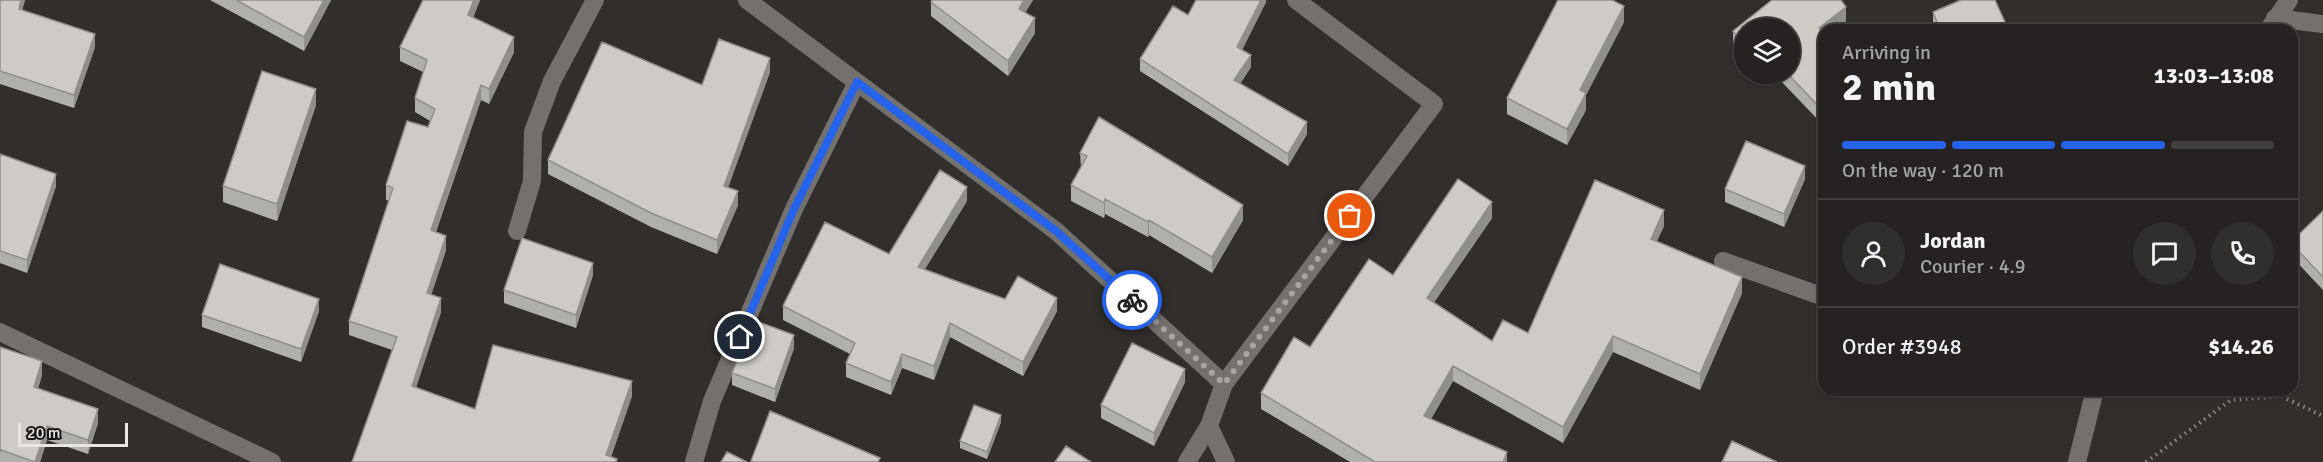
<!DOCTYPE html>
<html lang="en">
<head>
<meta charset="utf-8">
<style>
  :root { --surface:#252221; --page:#312f2e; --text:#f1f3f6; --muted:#a3a4a5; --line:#423f3f; --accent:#2563eb }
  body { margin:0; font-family:Signika,sans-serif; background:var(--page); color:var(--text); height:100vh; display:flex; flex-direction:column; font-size:22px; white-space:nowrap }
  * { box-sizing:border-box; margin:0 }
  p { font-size:20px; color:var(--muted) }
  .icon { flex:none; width:33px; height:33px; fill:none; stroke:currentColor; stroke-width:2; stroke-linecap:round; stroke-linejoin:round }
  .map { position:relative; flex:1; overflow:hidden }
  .details { position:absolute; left:1818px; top:24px; width:480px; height:372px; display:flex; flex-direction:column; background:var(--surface); border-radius:18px; box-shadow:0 2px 4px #0004,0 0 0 2px var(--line) }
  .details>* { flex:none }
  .controls { position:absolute; left:1734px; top:18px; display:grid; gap:12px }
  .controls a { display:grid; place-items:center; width:66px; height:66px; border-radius:50%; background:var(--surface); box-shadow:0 2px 4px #0004,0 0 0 2px var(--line); font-size:30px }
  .scale { position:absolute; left:18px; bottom:15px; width:110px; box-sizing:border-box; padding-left:6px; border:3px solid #e8e5e4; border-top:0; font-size:16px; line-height:21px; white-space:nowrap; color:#e8e5e4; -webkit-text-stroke:4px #181615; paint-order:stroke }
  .pin { position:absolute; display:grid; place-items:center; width:51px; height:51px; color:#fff; margin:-26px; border:3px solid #fff; border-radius:50%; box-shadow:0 2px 6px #0007 }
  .courier { position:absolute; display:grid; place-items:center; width:60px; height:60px; margin:-30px; border:4px solid #2563eb; border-radius:50%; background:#fff; color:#222; box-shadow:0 2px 8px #0007 }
  .headline em { font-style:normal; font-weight:700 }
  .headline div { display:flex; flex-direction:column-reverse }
  .headline { display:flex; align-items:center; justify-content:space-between; height:102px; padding:0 24px }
  h1 { font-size:39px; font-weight:700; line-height:45px }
  .bar { display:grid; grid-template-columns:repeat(4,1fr); gap:9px 6px; align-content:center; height:72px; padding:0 24px }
  .bar i { height:8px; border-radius:4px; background:var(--line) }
  .bar .on { background:var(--accent) }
  .bar p { grid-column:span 4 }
  .line { display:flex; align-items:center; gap:15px; padding:0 24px; border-top:2px solid var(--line) }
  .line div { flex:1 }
  .round { display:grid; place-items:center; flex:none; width:63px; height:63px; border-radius:32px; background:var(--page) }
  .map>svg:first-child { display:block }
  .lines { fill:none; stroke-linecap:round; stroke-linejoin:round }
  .path { stroke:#8e8b8a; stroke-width:4; stroke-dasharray:1.5 4.5; stroke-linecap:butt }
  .minor { stroke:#74706e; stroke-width:18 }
  .wall { fill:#b1afab }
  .shaded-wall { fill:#908e8b }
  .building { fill:#cecbc7; stroke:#908e8b; stroke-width:1.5 }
  .done { stroke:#a8a5a4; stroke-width:6; stroke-dasharray:0 10.8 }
  .route { stroke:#2563eb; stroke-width:8 }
</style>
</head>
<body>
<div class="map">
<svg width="2323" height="462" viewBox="0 0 2323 462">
  <rect width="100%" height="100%" fill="#312e2c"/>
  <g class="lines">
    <path class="path" d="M 2146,462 L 2231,400 L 2281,396 L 2323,416"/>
    <path class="minor" d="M 747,0 L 1056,231 L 1224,384 L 1209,426 L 1226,462
      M 2275,18 L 2323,24
      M 2268,30 L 2289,0
      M 517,231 L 532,181 L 533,132 L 552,81 L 595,0
      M 1723,261 L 1824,297
      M 0,332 L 272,462
      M 1224,384 L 1434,104 L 1296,0
      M 694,462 L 712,401 L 794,209 L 857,82
      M 1187,462 L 1209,426
      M 2077,462 L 2095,390"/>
  </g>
  <path class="wall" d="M 0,0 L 25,0 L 22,10 L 95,47 L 74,108 L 0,84 Z
    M 210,0 L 331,0 L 304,51 Z
    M 480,0 L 473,18 L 514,52 L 489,104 L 481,100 L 436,232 L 446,250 L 431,295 L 441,312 L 416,387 L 475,409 L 632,396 L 611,457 L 617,462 L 352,462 L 392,350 L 349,335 L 349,321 L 389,201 L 386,200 L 386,185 L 428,127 L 430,121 L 415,112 L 415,98 L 423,72 L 400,61 L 400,47 Z
    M 932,0 L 1033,0 L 1025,13 L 1035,33 L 1008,76 L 931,16 L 931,2 Z
    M 1266,0 L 1266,2 L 1242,50 L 1251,67 L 1240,84 L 1307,134 L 1288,166 L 1140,71 L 1140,59 Z
    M 1772,0 L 1841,0 L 1846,7 L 1846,21 L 1835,30 L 1824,30 L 1824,126 L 1776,76 L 1765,86 L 1755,74 L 1790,74 L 1790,28 L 1744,28 L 1744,59 L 1733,45 L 1733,31 Z
    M 1933,12 L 2005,30 L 1935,30 L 1933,25 Z
    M 1624,22 L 1586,95 L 1586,110 L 1567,145 L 1507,114 L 1507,98 Z
    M 770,72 L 728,187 L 738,205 L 717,254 L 651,227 L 548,174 L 548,160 L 702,85 Z
    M 316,105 L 277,221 L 223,202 L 223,186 Z
    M 1080,153 L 1243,220 L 1212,273 L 1149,235 L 1148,237 L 1105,214 L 1104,218 L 1071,201 L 1071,185 L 1081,168 Z
    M 0,154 L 56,186 L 27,273 L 0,263 Z
    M 1805,179 L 1784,227 L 1725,202 L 1725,189 Z
    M 967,201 L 925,269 L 1005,299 L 1057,311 L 1023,376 L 950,337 L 934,380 L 902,368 L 891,395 L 846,377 L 846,363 L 850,354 L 783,320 L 783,306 L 889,254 Z
    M 2323,211 L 2323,290 L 2292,257 L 2292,241 Z
    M 1492,218 L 1434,302 L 1492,341 L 1528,333 L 1664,226 L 1657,241 L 1742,293 L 1700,390 L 1613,352 L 1563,443 L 1453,381 L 1431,419 L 1507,462 L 1350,462 L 1261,409 L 1261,393 L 1310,347 L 1393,275 Z
    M 593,275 L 576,328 L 504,303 L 504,290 Z
    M 319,311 L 301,362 L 202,327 L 202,315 Z
    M 0,347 L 42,375 L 38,389 L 98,423 L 88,454 L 47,440 L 40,462 L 0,462 Z
    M 794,348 L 775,402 L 732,385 L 732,373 Z
    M 1185,382 L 1154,446 L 1101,418 L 1101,405 Z
    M 1001,422 L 987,459 L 960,448 L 960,441 Z"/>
  <path class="shaded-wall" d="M 21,0 L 25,0 L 19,22 L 19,9 Z
    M 324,0 L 331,0 L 304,51 L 304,37 Z
    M 474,0 L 480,0 L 468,30 L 468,15 Z
    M 1024,0 L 1033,0 L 1019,23 L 1019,9 Z
    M 1261,0 L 1266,0 L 1266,2 L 1237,59 L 1237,47 Z
    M 1624,6 L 1624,22 L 1586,95 L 1586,110 L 1567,145 L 1567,129 L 1580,90 Z
    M 1846,7 L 1846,21 L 1835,30 L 1824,30 L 1824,39 L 1819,28 Z
    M 1035,18 L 1035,33 L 1008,76 L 1008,61 Z
    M 2005,22 L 2005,30 L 1987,30 Z
    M 95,34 L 95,47 L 74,108 L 74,95 Z
    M 514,37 L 514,52 L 489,104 L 489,89 Z
    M 1251,55 L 1251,67 L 1234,92 L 1234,80 Z
    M 770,58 L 770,72 L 724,199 L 724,186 Z
    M 1765,74 L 1776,74 L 1776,76 L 1765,86 Z
    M 481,85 L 481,100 L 431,245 L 431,230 Z
    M 316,89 L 316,105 L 277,221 L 277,204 Z
    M 1307,122 L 1307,134 L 1288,166 L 1288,154 Z
    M 1805,166 L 1805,179 L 1784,227 L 1784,214 Z
    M 56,174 L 56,186 L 27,273 L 27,260 Z
    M 967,187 L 967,201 L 918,280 L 918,267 Z
    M 738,191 L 738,205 L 717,254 L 717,240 Z
    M 1105,199 L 1105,214 L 1104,218 L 1104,203 Z
    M 1492,202 L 1492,218 L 1427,313 L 1427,298 Z
    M 1243,205 L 1243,220 L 1212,273 L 1212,257 Z
    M 1664,210 L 1664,226 L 1651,254 L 1651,239 Z
    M 1149,220 L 1149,235 L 1148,237 L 1148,222 Z
    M 446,236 L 446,250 L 427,308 L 427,293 Z
    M 593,263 L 593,275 L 576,328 L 576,315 Z
    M 1742,277 L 1742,293 L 1700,390 L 1700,374 Z
    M 441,298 L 441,312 L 412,400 L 412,386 Z
    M 1057,298 L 1057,311 L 1023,376 L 1023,362 Z
    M 319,299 L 319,311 L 301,362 L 301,349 Z
    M 950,323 L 950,337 L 934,380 L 934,366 Z
    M 794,335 L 794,348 L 775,402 L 775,389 Z
    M 1613,336 L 1613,352 L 1563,443 L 1563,427 Z
    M 902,354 L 902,368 L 891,395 L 891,382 Z
    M 42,361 L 42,375 L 34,401 L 34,387 Z
    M 1453,366 L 1453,381 L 1424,431 L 1424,416 Z
    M 1185,369 L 1185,382 L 1154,446 L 1154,433 Z
    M 632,381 L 632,396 L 609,462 L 606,455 Z
    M 98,409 L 98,423 L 88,454 L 88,440 Z
    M 1001,415 L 1001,422 L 987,459 L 987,452 Z
    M 47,426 L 47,440 L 40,462 L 35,462 Z
    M 1507,452 L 1507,462 L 1503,462 Z"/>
  <path class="building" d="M 0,0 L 21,0 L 19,9 L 95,34 L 74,95 L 0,71 Z
    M 236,0 L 324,0 L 304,37 Z
    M 423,0 L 474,0 L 468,15 L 514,37 L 489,89 L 481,85 L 431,230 L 446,236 L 427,293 L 441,298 L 412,386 L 475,409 L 493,345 L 632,381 L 606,455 L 617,459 L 616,462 L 352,462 L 397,337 L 349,321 L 393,188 L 386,185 L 407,121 L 428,127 L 435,109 L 415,98 L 427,60 L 400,47 Z
    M 932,0 L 1024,0 L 1019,9 L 1035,18 L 1008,61 L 931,2 Z
    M 1196,0 L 1261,0 L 1237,47 L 1251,55 L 1234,80 L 1307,122 L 1288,154 L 1140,59 L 1173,6 L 1188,15 Z
    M 1558,0 L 1612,0 L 1624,6 L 1580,90 L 1586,93 L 1567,129 L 1507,98 Z
    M 1772,0 L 1841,0 L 1846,7 L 1819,28 L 1824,33 L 1824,112 L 1788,74 L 1790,74 L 1790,28 L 1744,28 L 1744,45 L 1733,31 Z
    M 1961,0 L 1995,0 L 2005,22 L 1987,30 L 1940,30 L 1933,12 Z
    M 719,39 L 770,58 L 724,186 L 738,191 L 717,240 L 651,213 L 548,160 L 602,42 L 702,85 Z
    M 262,71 L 316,89 L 277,204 L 223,186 Z
    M 1099,117 L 1243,205 L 1212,257 L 1149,220 L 1148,222 L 1105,199 L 1104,203 L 1071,185 L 1087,156 L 1080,153 Z
    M 1746,141 L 1805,166 L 1784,214 L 1725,189 Z
    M 0,154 L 56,174 L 27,260 L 0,251 Z
    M 940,170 L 967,187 L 918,267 L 1005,299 L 1018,276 L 1057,298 L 1023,362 L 950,323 L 934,366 L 902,354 L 891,382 L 846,363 L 855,343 L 783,306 L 825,222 L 889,254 Z
    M 1458,179 L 1492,202 L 1427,298 L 1492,341 L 1503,320 L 1528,333 L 1595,180 L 1664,210 L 1651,239 L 1742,277 L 1700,374 L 1613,336 L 1563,427 L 1453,366 L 1424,416 L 1507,452 L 1503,462 L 1375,462 L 1261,393 L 1294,337 L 1310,347 L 1369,259 L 1393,275 Z
    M 2323,211 L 2323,277 L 2292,244 L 2292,241 Z
    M 522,238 L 593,263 L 576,315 L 504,290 Z
    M 220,264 L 319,299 L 301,349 L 202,315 Z
    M 753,320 L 794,335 L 775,389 L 732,373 Z
    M 1132,343 L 1185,369 L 1154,433 L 1101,405 Z
    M 0,347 L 42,361 L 34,387 L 98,409 L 88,440 L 47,426 L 35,462 L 1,450 L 0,452 Z
    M 974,405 L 1001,415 L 987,452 L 960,441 Z
    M 770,411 L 880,458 L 878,462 L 754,462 L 751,461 Z
    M 1732,441 L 1777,462 L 1722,462 Z
    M 1066,446 L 1091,462 L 1055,462 Z
    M 727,452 L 747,462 L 721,462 Z"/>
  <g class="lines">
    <path class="done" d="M 1132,300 L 1224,384 L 1350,216"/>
    <path class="route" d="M 740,337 L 794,209 L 857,82 L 1056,231 L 1132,300"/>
  </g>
</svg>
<div class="controls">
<a><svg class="icon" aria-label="layers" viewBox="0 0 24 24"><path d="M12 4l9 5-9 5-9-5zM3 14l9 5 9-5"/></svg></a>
</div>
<div class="scale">20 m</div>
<div class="pin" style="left:1350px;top:216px;background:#ea580c"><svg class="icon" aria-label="bag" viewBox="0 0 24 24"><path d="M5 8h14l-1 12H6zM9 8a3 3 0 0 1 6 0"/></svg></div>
<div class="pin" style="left:740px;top:337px;background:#1f2937"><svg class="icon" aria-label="home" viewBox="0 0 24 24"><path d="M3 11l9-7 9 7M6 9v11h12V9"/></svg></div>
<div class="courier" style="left:1132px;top:300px"><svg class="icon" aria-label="bike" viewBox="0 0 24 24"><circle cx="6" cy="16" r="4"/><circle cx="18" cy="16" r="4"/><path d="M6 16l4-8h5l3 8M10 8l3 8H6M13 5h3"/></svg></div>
<section class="details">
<div class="headline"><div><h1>2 min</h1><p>Arriving in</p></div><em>13:03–13:08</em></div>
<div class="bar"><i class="on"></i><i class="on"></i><i class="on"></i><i></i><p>On the way · 120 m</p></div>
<div class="line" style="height:108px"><a class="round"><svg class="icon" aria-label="person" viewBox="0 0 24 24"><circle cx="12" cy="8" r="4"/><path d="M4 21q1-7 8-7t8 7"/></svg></a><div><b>Jordan</b><p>Courier · 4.9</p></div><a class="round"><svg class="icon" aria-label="chat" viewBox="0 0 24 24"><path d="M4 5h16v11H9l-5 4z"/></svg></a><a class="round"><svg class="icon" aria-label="phone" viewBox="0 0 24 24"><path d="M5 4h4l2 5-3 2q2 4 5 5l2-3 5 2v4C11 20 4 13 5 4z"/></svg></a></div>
<div class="line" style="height:78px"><div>Order #3948</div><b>$14.26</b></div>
</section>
</div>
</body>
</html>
